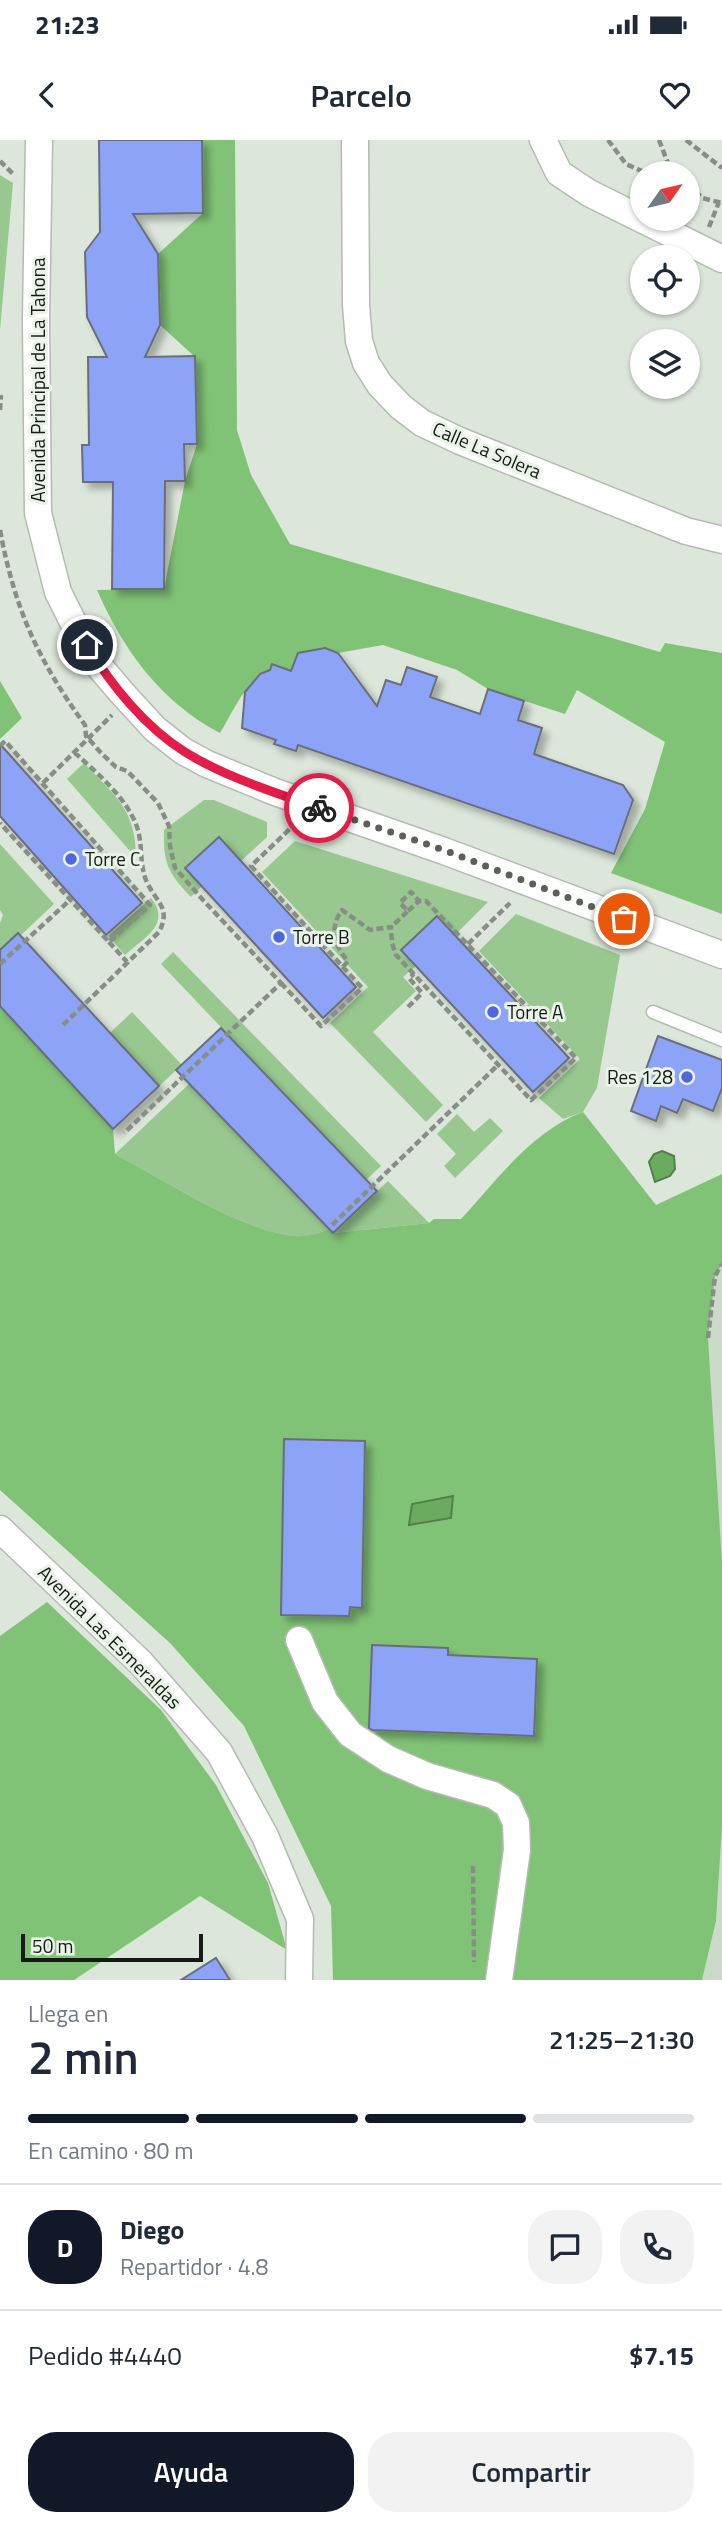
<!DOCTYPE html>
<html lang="es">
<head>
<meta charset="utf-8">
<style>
  :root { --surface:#fff; --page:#f2f2f3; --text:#1f2937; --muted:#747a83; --line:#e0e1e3; --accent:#111827 }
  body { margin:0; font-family:"Titillium Web",sans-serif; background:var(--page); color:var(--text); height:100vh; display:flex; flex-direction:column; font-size:26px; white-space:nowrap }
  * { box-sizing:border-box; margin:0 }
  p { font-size:23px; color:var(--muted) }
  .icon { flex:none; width:38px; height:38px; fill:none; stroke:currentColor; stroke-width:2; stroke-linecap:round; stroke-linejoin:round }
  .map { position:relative; height:1840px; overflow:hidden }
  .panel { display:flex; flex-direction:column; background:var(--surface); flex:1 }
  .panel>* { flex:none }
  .needle { width:46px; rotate:56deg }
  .fabs { position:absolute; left:630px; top:21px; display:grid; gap:14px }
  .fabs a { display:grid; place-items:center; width:70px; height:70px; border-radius:50%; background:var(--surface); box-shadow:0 2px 5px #0004; font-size:35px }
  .scale { position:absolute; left:21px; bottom:18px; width:182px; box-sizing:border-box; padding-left:7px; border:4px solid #161915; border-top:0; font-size:19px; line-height:24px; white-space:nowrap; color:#161915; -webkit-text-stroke:5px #e9f3e8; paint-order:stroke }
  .pin { position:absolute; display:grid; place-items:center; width:60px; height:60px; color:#fff; margin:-30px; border:4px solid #fff; border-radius:50%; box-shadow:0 2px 7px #0007 }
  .courier { position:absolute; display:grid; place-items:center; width:70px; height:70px; margin:-35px; border:5px solid #e11d48; border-radius:50%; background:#fff; color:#222; box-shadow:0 2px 9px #0007 }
  .summary em { font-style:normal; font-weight:600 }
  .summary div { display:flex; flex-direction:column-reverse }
  .summary { display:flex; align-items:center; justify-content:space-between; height:119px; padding:0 28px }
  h1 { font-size:46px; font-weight:600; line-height:52px }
  .bar { display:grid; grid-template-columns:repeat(4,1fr); gap:10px 7px; align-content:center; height:84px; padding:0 28px }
  .bar i { height:9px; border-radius:5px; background:var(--line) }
  .bar .on { background:var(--accent) }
  .bar p { grid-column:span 4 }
  .line { display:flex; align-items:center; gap:18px; padding:0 28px; border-top:2px solid var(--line) }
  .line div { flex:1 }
  .round { display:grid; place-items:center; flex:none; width:74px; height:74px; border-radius:28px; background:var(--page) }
  .cta { display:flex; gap:14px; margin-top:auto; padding:14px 28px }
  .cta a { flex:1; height:80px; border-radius:28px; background:var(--accent); color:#fff; font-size:28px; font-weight:600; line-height:80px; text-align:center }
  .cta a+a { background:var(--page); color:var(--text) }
  .status { display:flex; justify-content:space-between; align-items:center; height:49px; padding:0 35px; background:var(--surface); direction:ltr }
  .status svg { height:19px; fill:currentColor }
  header { display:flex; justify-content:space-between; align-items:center; height:91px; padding:0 28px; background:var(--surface); font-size:32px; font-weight:600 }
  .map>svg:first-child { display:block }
  .built { fill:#cbdac9 }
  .green { fill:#98c88f }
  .forest { fill:#81c376 }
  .water { fill:#6bab60; stroke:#527f4a; stroke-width:2 }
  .building { fill:#8da3f8; stroke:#6b6e7a; stroke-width:2; filter:url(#shadow) }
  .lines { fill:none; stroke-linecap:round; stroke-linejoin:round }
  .service-casing { stroke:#b3bcb1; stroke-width:15 }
  .minor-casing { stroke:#b3bcb1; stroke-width:29 }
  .path { stroke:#878e85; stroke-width:4.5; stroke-dasharray:7 3.5; stroke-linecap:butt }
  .service { stroke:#fff; stroke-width:12 }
  .minor { stroke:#fff; stroke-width:26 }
  .done { stroke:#5b615a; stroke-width:7; stroke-dasharray:0 12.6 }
  .route { stroke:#e11d48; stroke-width:9 }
  .poi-dot { fill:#5166dc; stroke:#e9f3e8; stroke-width:2.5 }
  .labels { text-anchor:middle; stroke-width:6; stroke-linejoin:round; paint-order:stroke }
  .street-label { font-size:19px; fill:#161915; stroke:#e9f3e8 }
  .poi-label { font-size:19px; fill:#161915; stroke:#e9f3e8; text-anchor:start }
</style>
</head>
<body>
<div class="status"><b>21:23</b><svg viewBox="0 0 49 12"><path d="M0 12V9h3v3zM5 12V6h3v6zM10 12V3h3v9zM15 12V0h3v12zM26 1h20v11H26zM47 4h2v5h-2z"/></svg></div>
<header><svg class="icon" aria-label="back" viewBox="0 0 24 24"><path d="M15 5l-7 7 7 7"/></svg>Parcelo<svg class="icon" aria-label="heart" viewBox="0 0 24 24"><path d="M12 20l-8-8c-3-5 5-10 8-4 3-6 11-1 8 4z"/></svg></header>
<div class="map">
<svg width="722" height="1840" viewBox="0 0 722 1840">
  <defs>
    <filter id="shadow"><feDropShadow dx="6" dy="6" stdDeviation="3.5" flood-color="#0004"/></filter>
  </defs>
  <rect width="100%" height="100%" fill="#dce6da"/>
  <path class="built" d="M 722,1124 L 722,1428 L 708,1198 L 715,1136 Z
    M 722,1686 L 722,1840 L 702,1840 L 716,1781 Z"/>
  <path class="green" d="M 0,35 L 13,43 L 0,190 Z
    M 84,623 C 115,656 136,669 136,718 L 67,639 Z
    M 204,660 L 214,660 L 267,682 L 267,697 L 241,721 L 219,697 L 185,727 L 202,746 L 191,757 C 168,733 163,723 164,690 Z
    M 295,701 L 488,762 L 455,795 L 437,777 L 401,810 L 416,826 L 403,837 L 416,851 L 373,892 L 443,965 L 426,982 L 330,883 L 368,847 L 262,732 Z
    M 0,704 L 54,764 L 21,795 L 18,793 L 0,810 L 0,783 L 3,775 L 0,770 Z
    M 151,758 C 172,784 144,798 125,815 L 108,796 Z
    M 516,774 L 620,815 L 597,948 L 583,972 L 563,979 L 539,958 L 580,919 L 479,811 Z
    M 173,812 L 381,1026 L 366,1040 L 161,824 Z
    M 132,872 L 182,925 L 159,946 L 110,893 Z
    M 189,944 L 329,1089 C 315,1095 302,1099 287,1095 C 230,1084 166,1041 115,1014 Z
    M 457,974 L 474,992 L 490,978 L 503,991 L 455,1038 L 444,1026 L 456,1014 L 437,994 Z
    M 388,1041 L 429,1083 L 333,1093 Z"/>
  <path class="forest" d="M 202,0 L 235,0 L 237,290 L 251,335 L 290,404 L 660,512 L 665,503 L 722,513 L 722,774 L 611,733 L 645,669 L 665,602 L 577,550 L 565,574 L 488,549 L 457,530 L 383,505 L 338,513 L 325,508 L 298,513 L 291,531 L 273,524 L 270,530 C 246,539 233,572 220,593 C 161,562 123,510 97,450 L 164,449 L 185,341 L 197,304 L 195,217 L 160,185 L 158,114 L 203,73 Z
    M 0,541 L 22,578 L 0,599 Z
    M 0,866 L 113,989 L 115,1014 C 166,1041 230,1084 287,1095 C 302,1098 315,1095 329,1089 L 333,1093 L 429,1083 L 434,1079 L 461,1079 C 497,1040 532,991 583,972 L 656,1065 L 722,1034 L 722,1124 L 715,1136 L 708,1198 L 722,1423 L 722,1686 L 716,1781 L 702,1840 L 333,1840 L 331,1766 L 244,1586 L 170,1503 L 0,1350 Z
    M 47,1462 L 161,1570 L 216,1645 L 268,1743 L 287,1810 L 200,1756 L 74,1840 L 0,1840 L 0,1496 Z"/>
  <path class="water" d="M 662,1011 L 674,1016 L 675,1029 L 670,1036 L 655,1042 L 649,1022 L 654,1014 Z
    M 453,1356 L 451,1378 L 409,1385 L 412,1364 Z"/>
  <path class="building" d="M 99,0 L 202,0 L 203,73 L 133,74 L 158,114 L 160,185 L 145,217 L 195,216 L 197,304 L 184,304 L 185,341 L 165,341 L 164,449 L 112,449 L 113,342 L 83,342 L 82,305 L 89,305 L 88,217 L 107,217 L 87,177 L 85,112 L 100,92 Z
    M 325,508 L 338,513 L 377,566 L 386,540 L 401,545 L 407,527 L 437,537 L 430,557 L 480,574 L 488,549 L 524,561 L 518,580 L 542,588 L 534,614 L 623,645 L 633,660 L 614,714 L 298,605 L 296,611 L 274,604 L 276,600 L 242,588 L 245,552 L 260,534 L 270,530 L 272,524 L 291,531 L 298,513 Z
    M 0,604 L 142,763 L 106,795 L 0,676 Z
    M 219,697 L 356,847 L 323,878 L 185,728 Z
    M 437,776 L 569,918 L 533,952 L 401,810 Z
    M 18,793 L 159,946 L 113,989 L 0,866 L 0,810 Z
    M 221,888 L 377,1051 L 333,1093 L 176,930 Z
    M 658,896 L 722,920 L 722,948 L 713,971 L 683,959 L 677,973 L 661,966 L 656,981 L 631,971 Z
    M 284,1299 L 365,1301 L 362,1468 L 350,1467 L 349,1476 L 281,1475 Z
    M 372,1505 L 448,1508 L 448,1515 L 537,1519 L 534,1596 L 372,1590 L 369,1588 Z
    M 216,1818 L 230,1840 L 181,1840 Z"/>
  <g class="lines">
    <g class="service-casing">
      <path id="service" d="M 653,872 L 722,900"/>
    </g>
    <g class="minor-casing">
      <path id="minor" d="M 39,0 L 36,179 L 38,373 L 58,452 L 74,484 L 99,526 L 122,553 L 155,589 L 183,611 L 207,624 L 275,652 L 444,711 L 722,815
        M 355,0 L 356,165 L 359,201 L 366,223 L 380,245 L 401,267 L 422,283 L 460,301 L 686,391 L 722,400
        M 543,0 L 559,33 L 589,53 L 722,119
        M 0,1389 L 141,1523 L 219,1612 L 265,1696 L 300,1779 L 299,1840
        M 299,1500 L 325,1562 L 350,1594 L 388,1619 L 427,1636 L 493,1655 L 508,1665 L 516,1683 L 517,1710 L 499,1840"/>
    </g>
    <path class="path" d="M 608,0 L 626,24 L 646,33
      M 659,0 L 669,26 L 677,33
      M 686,0 L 722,28
      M 0,21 L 13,34
      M 688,44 L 702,58 L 722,63
      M 688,51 L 700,57
      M 709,87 L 719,62
      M 0,270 L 1,255
      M 0,390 C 15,470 38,520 85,585 L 86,596 L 102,614 L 116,627 L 127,631 L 136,640 L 158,663 L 169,686 L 170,706 L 175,728 L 203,760 L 281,843 L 124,993
      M 0,606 L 5,601 L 150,765 L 109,802 L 0,683
      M 43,643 L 112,575
      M 408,771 L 419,761
      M 109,802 L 127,822
      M 468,804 L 510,763
      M 0,824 L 70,760
      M 343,827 L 348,821 C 334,806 329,788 342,770 L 370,790 L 391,787 L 392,803 L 396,815 L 531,960 L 576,918 L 426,761 L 419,761 L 411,752 L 400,763 L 408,771 L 391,787
      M 281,843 L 321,886 L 362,848 L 251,726 L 294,685
      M 408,867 L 422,853 L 409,838 L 414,834
      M 63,885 L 159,792 C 172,767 155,762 146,740 C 139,722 143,704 137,687 C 127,658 97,633 75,613
      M 332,1085 L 498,925
      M 708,1198 L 715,1136 L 722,1124
      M 473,1726 L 474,1822"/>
    <use href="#service" class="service"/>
    <use href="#minor" class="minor"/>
  </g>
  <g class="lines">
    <path class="done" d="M 319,668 L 444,710 L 624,779"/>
    <path class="route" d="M 87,505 C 111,545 145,587 185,612 C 225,637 274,652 319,668"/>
  </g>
  <g class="poi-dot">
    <circle cx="71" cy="719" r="7"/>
    <circle cx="279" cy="797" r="7"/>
    <circle cx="493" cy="872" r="7"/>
    <circle cx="687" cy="937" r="7"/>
  </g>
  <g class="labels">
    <g class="street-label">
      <text transform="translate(38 240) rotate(-90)" y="7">Avenida Principal de La Tahona</text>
      <text transform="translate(487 310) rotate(23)" y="7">Calle La Solera</text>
      <text transform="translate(110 1497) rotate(45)" y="7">Avenida Las Esmeraldas</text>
    </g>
    <g class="poi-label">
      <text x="85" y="726">Torre C</text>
      <text x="293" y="804">Torre B</text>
      <text x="507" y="879">Torre A</text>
      <text x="673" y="944" text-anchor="end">Res 128</text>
    </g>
  </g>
</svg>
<div class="fabs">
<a><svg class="needle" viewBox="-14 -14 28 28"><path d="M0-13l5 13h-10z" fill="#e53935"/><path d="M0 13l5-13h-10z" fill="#747a83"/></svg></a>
<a><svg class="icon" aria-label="locate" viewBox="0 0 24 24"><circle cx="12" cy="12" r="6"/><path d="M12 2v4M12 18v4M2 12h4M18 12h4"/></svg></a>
<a><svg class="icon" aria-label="layers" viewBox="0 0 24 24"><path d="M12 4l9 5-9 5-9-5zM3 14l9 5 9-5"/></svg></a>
</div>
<div class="scale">50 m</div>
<div class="pin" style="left:624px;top:779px;background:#ea580c"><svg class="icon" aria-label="bag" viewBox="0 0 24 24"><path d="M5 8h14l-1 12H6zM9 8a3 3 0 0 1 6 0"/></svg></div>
<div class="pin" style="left:87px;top:505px;background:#1f2937"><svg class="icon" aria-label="home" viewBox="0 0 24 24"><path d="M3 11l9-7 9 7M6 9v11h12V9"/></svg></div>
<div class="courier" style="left:319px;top:668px"><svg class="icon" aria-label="bike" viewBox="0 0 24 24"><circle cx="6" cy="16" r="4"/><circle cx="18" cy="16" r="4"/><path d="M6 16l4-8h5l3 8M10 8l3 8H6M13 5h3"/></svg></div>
</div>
<section class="panel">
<div class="summary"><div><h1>2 min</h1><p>Llega en</p></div><em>21:25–21:30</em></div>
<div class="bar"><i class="on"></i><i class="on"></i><i class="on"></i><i></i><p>En camino · 80 m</p></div>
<div class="line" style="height:126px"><b class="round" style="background:var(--accent);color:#fff">D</b><div><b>Diego</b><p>Repartidor · 4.8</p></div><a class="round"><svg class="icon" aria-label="chat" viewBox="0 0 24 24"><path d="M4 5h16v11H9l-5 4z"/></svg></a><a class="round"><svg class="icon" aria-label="phone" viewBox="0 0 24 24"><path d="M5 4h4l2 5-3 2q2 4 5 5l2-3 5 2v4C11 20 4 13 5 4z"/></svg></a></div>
<div class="line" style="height:91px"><div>Pedido #4440</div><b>$7.15</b></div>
<div class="cta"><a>Ayuda</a><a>Compartir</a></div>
</section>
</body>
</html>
